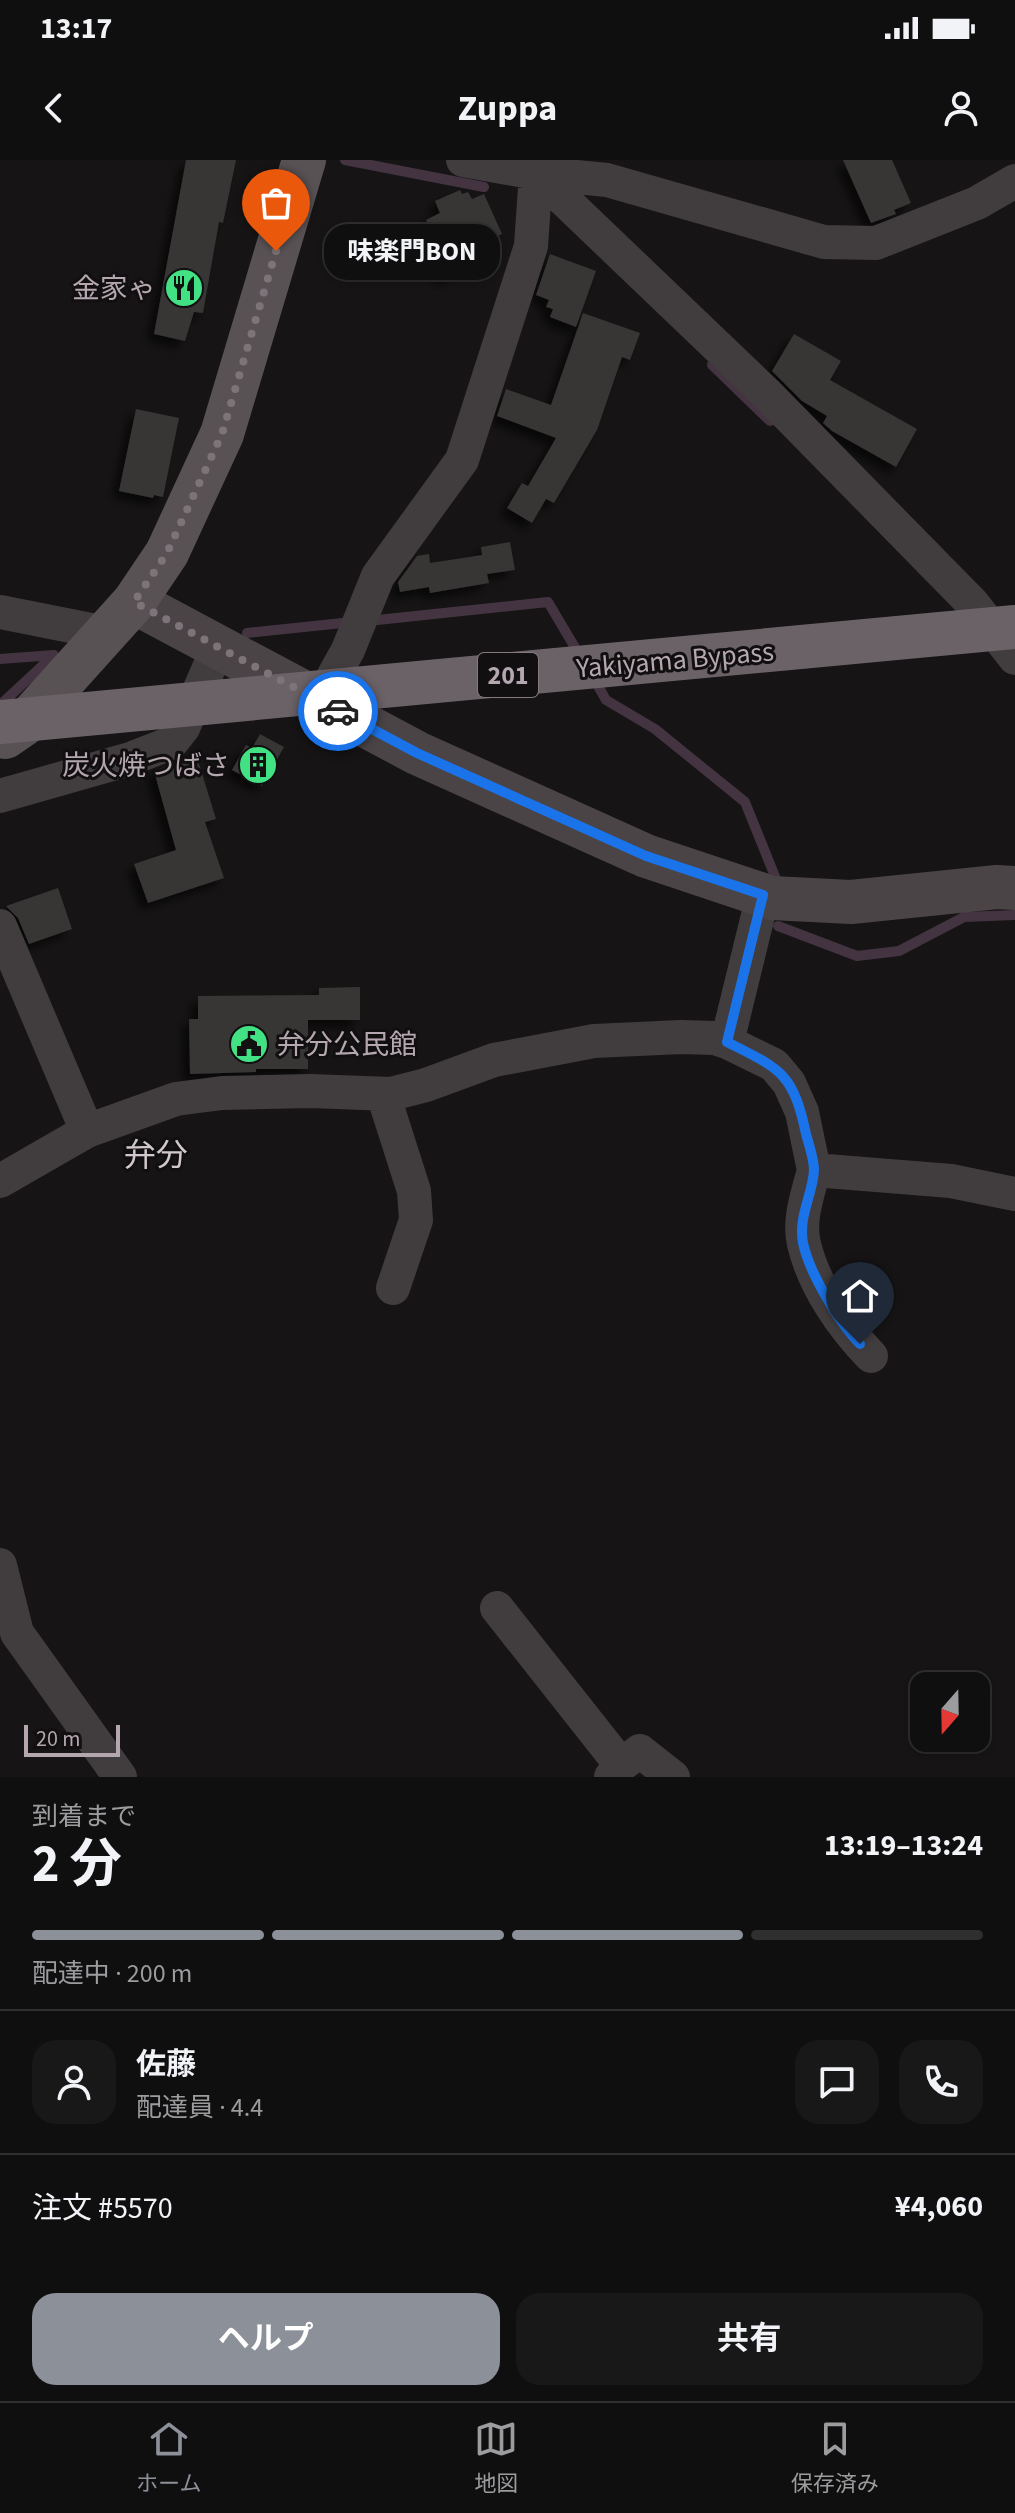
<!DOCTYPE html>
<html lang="ja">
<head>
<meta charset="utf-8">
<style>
  :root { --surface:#100f10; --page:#191819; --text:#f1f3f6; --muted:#9c9c9f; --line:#302f30; --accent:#8c9099 }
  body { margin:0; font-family:"Source Sans 3","Noto Sans JP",sans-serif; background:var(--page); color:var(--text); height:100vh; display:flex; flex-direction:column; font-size:30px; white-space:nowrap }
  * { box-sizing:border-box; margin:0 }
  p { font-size:26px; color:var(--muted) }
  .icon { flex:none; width:44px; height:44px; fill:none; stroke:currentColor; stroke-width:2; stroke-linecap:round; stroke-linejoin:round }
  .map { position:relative; height:1617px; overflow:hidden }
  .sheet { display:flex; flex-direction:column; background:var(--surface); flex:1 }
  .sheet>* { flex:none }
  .needle { width:52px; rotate:200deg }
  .fabs { position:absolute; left:910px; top:1512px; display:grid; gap:16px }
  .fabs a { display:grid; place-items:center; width:80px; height:80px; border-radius:16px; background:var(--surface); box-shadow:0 2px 6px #0004,0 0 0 2px var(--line); font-size:40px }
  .scale { position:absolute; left:24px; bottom:20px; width:96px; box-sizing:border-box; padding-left:8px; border:4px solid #b5a7af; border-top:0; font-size:22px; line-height:28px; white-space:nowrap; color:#b5a7af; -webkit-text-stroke:6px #110f10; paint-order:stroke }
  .pin { position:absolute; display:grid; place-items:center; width:68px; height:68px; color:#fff; margin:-82px -34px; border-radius:50% 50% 50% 0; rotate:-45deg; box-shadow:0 0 8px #0007 }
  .pin .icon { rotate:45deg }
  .courier { position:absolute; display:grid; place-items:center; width:80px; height:80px; margin:-40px; border:6px solid #1a73e8; border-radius:50%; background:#fff; color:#222; box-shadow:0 2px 10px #0007 }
  .bubble { position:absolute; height:56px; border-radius:24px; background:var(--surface); box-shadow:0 2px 6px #0004,0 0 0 2px var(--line); font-size:26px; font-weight:700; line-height:56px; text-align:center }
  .overview em { font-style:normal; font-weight:700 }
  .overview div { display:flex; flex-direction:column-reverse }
  .overview { display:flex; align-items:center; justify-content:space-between; height:136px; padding:0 32px }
  h1 { font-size:52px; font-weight:700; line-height:60px }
  .bar { display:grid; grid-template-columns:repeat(4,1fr); gap:12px 8px; align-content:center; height:96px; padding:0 32px }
  .bar i { height:10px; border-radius:6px; background:var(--line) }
  .bar .on { background:var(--accent) }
  .bar p { grid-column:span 4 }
  .line { display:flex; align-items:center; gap:20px; padding:0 32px; border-top:2px solid var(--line) }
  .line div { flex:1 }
  .round { display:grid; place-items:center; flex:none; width:84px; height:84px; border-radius:24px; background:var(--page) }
  .cta { display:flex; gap:16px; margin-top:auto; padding:16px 32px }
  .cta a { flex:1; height:92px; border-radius:24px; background:var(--accent); color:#fff; font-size:32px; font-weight:700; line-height:92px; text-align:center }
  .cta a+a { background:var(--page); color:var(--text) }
  .status { display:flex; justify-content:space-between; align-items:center; height:56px; padding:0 40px; background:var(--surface); direction:ltr }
  .status svg { height:22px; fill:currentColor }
  header { display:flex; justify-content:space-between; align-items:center; height:104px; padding:0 32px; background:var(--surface); font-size:36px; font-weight:700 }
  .dock { display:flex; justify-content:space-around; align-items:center; height:112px; border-top:2px solid var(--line); background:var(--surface); font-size:22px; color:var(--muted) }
  .dock a { display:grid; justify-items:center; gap:4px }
  .dock .on { color:var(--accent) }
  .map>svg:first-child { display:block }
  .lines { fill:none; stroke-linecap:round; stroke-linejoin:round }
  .stream { stroke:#443441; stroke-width:10 }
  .building { fill:#383436; filter:url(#shadow) }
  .street { stroke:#413d3f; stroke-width:34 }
  .secondary { stroke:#4a4447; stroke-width:44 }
  .primary { stroke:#595255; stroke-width:44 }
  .highway-bridge { stroke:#6b6267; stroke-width:44 }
  .done { stroke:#7d7479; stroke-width:8; stroke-dasharray:0 14.4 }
  .route { stroke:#1a73e8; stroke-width:10 }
  .labels { text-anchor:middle; stroke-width:6; stroke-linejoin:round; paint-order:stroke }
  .shield { fill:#110f10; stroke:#84797f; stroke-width:2 }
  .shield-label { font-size:26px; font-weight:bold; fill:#b5a7af }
  .poi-label { font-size:28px; fill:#b5a7af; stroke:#110f10; text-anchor:end }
  .street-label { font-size:28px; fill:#b5a7af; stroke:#110f10 }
  .quarter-label { font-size:32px; fill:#d1c8cd; stroke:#110f10 }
</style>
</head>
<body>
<div class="status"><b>13:17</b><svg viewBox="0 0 49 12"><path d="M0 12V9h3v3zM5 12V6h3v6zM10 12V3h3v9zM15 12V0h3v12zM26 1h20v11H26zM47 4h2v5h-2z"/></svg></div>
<header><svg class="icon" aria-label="back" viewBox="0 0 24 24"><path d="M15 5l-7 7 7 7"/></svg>Zuppa<svg class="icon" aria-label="person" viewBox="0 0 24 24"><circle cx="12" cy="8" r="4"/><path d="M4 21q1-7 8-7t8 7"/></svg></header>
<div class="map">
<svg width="1015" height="1617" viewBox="0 0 1015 1617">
  <defs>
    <filter id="shadow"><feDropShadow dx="-7" dy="7" stdDeviation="4" flood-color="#0009"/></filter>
  </defs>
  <rect width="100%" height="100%" fill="#161415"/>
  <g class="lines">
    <path class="stream" d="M 345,0 L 484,27
      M 712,205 L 770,261
      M 368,461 L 548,442 L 580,496
      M 247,473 L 352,462
      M 0,499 L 54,495
      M 593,517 L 606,540 L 655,569 L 745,642 L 776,719
      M 0,545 L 54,495
      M 778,766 L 857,796 L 899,791 L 964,757 L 1015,755"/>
  </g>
  <path class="building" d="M 186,0 L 236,0 L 223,63 L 219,62 L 203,153 L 194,152 L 185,181 L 154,174 Z
    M 843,0 L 892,0 L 911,43 L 894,50 L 896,54 L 871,63 Z
    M 460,30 L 462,34 L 468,32 L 472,39 L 484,34 L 502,74 L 493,78 L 500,92 L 443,118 L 431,93 L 440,89 L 426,60 L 440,53 L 435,41 Z
    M 550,94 L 596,111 L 576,167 L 550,157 L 553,149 L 546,147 L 549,140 L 536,135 Z
    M 583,153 L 640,173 L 630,200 L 622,197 L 597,270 L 554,343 L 546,339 L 532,363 L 507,348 L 522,323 L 528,326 L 556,278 L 497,256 L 506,229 L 551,245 Z
    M 794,174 L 841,201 L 830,220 L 917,269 L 896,307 L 832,271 L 823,263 L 827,256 L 802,241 L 772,211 Z
    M 136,249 L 179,258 L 163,337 L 154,335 L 153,338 L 119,331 Z
    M 510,382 L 515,410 L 487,414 L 489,423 L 430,433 L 429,427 L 400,432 L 398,422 L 417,396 L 429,394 L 430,403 L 482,395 L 481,387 Z
    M 260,574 L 284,587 L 262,626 L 232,610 L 246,585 L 252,588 Z
    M 196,594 L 216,659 L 205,662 L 224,718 L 148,743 L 134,704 L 176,690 L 154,611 Z
    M 58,728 L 72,769 L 29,784 L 18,758 L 6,746 Z
    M 360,827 L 360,860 L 308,860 L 308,909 L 256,909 L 256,912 L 190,914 L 189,859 L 198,859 L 198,836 L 319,835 L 319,828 Z"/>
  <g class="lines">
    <path class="street" d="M 463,0 L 536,13 L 607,20 L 824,82 L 876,83 L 977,43 L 1015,21
      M 536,13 L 766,233 L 973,444 L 1015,498
      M 0,452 L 106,473
      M 319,542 L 348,490 L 378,416 L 462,300 L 531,86 L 536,13
      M 0,636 L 130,599 L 171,583 L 183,568 L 218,487
      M 0,766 L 87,971
      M 727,882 L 763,735
      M 383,934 L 414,1031 L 416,1060 L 393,1128
      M 814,1010 C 808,1033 798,1060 804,1084 C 814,1126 842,1166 871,1196
      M 0,1021 L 87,971 L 176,939 L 222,933 L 310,931 L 391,934 L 426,925 L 494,900 L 594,881 L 681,877 L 715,878 L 727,882 L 774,905 L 789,923 L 802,952 L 814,1010 L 951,1021 L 1015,1034
      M 0,1405 L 17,1473 L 120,1617
      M 497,1448 L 621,1605
      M 611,1617 L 621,1605 L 640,1591 L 673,1617"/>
    <path class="secondary" d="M 134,442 L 417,593 L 646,696 L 772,738 L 851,742 L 997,727 L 1015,728"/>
    <path class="primary" d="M 5,577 L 24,564 L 134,442 L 167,393 L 222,274 L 304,0"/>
    <path class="highway-bridge" d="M 0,562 L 1015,467"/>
  </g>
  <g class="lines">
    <path class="done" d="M 276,91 L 222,274 L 167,393 L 134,442 L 338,551"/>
    <path class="route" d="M 338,551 L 417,593 L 646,696 L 763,735 L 727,882 C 780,909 793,912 806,974 C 809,985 814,999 814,1010 C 813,1034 798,1056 803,1083 C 809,1112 839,1163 860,1184"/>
  </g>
  <defs>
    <g id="restaurant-disc" transform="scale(2)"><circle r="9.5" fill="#41e184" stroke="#110f10"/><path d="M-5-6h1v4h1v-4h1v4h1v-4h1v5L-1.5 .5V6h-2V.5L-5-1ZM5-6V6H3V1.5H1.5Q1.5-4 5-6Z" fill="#111"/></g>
    <g id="building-disc" transform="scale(2)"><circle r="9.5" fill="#41e184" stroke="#110f10"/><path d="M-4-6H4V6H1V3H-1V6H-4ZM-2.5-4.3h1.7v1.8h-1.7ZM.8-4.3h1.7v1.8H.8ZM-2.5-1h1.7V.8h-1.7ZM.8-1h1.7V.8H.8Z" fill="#111"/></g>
    <g id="civic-disc" transform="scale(2)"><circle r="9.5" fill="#41e184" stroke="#110f10"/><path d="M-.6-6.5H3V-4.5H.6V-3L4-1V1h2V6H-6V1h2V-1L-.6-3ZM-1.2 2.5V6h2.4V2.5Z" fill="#111"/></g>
  </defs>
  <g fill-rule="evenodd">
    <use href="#restaurant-disc" x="184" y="128"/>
    <use href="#building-disc" x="258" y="605"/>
    <use href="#civic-disc" x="249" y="884"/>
  </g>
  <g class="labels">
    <rect class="shield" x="478" y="493" width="60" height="44" rx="6"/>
    <g class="shield-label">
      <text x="508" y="524">201</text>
    </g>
    <g class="poi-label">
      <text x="156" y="138">金家ゃ</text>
      <text x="230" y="615">炭火焼つばさ</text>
      <text x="277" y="894" text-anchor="start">弁分公民館</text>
    </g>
    <g class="street-label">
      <text transform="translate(675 499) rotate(-5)" y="10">Yakiyama Bypass</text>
    </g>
    <g class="quarter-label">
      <text x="156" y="1006">弁分</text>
    </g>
  </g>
</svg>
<div class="fabs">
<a><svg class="needle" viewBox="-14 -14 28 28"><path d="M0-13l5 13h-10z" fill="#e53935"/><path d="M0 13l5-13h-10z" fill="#9c9c9f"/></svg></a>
</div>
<div class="scale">20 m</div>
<div class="pin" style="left:276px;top:91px;background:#ea580c"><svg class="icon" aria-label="bag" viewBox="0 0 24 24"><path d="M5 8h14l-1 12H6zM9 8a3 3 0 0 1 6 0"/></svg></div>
<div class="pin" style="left:860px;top:1184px;background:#1f2937"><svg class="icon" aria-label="home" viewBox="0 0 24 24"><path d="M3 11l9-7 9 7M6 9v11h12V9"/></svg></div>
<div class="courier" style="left:338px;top:551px"><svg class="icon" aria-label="car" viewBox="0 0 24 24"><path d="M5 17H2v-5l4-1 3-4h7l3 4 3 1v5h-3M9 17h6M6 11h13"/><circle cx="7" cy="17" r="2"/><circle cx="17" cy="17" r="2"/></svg></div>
<div class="bubble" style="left:324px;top:64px;width:176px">味楽門BON</div>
</div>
<section class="sheet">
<div class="overview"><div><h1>2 分</h1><p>到着まで</p></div><em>13:19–13:24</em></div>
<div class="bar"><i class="on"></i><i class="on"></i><i class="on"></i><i></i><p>配達中 · 200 m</p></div>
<div class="line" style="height:144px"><a class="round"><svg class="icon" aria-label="person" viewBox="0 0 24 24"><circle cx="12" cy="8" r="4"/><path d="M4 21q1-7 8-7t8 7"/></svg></a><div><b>佐藤</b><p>配達員 · 4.4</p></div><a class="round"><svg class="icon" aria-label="chat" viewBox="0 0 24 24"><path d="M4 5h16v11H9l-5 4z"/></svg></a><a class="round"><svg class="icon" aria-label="phone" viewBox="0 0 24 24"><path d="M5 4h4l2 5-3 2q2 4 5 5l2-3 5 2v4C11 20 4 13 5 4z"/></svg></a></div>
<div class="line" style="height:104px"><div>注文 #5570</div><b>¥4,060</b></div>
<div class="cta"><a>ヘルプ</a><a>共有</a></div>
</section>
<nav class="dock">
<a class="on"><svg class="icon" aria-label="home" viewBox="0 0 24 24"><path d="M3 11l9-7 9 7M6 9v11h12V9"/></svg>ホーム</a>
<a><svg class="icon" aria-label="map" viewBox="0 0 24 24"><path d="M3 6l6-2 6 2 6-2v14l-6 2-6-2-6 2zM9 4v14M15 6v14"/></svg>地図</a>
<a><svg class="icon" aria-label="saved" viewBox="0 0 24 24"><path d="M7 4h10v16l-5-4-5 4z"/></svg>保存済み</a>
</nav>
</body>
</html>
